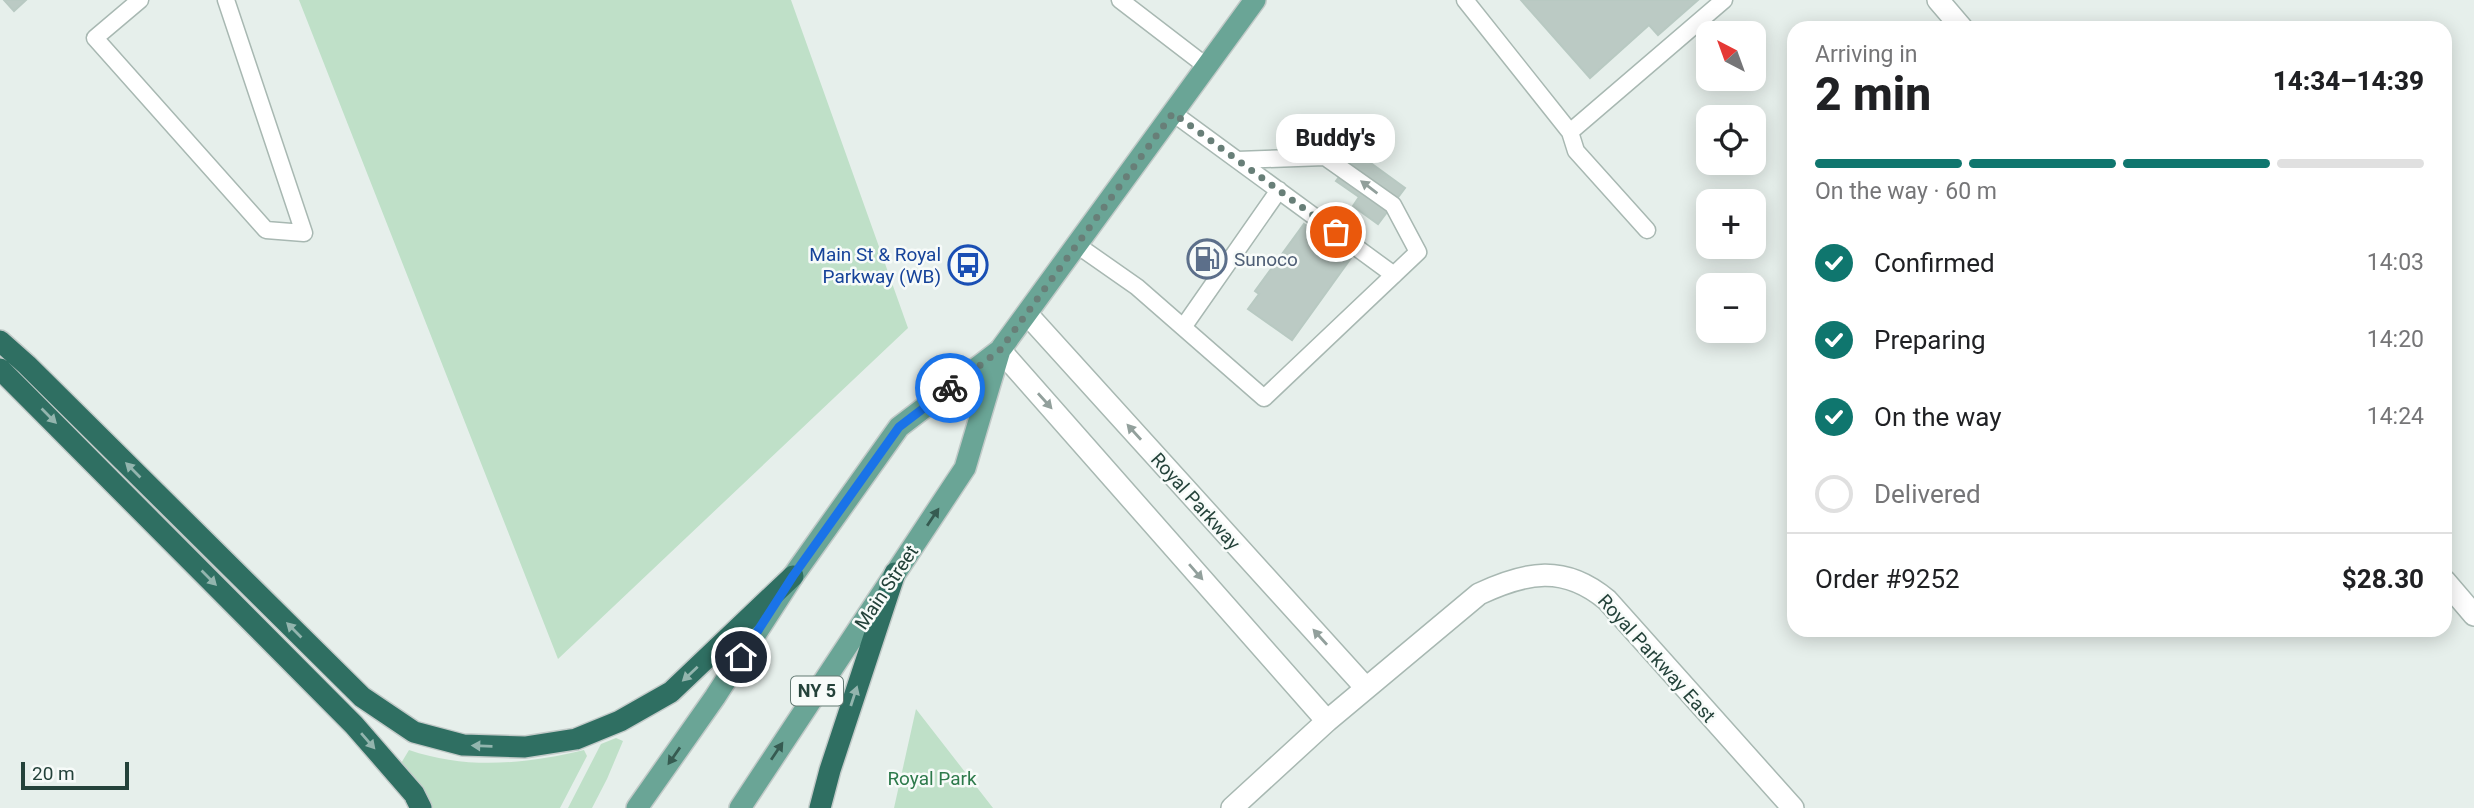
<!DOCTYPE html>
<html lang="en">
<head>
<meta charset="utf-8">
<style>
  :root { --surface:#fff; --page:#f2f2f2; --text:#202124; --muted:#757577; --line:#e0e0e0; --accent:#0f766e }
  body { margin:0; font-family:Roboto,sans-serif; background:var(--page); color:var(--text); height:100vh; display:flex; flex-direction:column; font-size:26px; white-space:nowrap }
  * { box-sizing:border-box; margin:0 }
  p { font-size:23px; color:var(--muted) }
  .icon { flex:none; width:38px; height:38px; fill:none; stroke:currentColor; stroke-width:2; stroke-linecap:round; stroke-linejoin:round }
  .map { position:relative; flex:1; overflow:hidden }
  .panel { position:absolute; left:1787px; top:21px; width:665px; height:616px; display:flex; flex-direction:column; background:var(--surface); border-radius:21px; box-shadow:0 4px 18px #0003 }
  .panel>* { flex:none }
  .needle { width:46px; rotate:319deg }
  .fabs { position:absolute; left:1696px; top:21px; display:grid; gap:14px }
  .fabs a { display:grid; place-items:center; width:70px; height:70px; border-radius:14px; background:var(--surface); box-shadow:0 4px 18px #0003; font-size:35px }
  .scale { position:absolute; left:21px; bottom:18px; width:108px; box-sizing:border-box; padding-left:7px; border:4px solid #24423a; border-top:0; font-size:19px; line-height:24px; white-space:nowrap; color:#24423a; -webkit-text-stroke:5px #f7fbf9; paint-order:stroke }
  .pin { position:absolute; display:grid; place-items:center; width:60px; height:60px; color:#fff; margin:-30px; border:4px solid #fff; border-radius:50%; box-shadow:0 2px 7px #0007 }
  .courier { position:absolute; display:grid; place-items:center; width:70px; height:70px; margin:-35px; border:5px solid #1a73e8; border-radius:50%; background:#fff; color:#222; box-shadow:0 2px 9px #0007 }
  .bubble { position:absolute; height:49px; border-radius:21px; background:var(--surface); box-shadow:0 4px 18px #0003; font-size:23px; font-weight:800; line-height:49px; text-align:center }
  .headline em { font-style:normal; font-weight:800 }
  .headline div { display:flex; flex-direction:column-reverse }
  .headline { display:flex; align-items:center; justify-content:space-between; height:119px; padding:0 28px }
  h1 { font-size:46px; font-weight:800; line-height:52px }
  .bar { display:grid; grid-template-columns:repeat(4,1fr); gap:10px 7px; align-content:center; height:84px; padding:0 28px }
  .bar i { height:9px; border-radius:5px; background:var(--line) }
  .bar .on { background:var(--accent) }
  .bar p { grid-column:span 4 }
  .line { display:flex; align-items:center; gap:18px; padding:0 28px; border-top:2px solid var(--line) }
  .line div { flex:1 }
  ol { padding:0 28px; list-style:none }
  li { display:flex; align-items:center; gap:21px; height:77px }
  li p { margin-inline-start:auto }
  li .icon { padding:7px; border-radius:50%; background:var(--accent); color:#fff; stroke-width:4 }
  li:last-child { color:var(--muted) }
  li i { width:38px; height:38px; border:4px solid var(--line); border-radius:50% }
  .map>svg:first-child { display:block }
  .green { fill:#bfe0c8 }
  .building { fill:#bbcac4; stroke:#b8c9c2; stroke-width:2 }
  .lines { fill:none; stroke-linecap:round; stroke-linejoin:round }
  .service-casing { stroke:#a8b8b2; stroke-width:19 }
  .minor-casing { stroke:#a8b8b2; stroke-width:24 }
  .primary-casing { stroke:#c2cac8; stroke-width:24 }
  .motorway-casing { stroke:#c2cac8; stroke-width:24 }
  .service { stroke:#fff; stroke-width:16 }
  .minor { stroke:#fff; stroke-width:21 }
  .primary { stroke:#6aa596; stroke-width:21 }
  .motorway { stroke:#2f6f62; stroke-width:21 }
  .oneway { fill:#92a09c }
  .oneway2 { fill:#93b5ae }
  .oneway3 { fill:#365b51 }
  .done { stroke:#687f78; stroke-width:7; stroke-dasharray:0 12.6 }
  .route { stroke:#1a73e8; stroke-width:9 }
  .labels { text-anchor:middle; stroke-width:5; stroke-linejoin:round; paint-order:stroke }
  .shield { fill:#f7fbf9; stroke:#637a73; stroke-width:2 }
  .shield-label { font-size:18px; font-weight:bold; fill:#24423a }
  .transit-label { font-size:19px; fill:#164399; stroke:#f7fbf9; text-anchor:end }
  .service-label { font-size:19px; fill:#4e5e75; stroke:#f7fbf9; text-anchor:start }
  .street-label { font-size:19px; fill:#24423a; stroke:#f7fbf9 }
  .park-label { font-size:19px; fill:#2d7a4b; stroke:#f7fbf9 }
</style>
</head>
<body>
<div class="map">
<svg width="2474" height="808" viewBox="0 0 2474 808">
  <rect width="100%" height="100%" fill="#e6efeb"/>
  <path class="green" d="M 299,0 L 791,0 L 908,328 L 558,659 Z
    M 916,709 L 993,808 L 894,808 Z
    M 616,738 L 623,741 L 607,779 L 592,808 L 568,808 L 601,744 Z
    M 409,750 C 467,770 526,764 584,750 L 587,756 L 560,808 L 429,808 L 400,765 Z"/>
  <path class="building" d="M 4,0 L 26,0 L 14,11 Z
    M 1521,0 L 1698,0 L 1658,35 L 1649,25 L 1590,78 Z
    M 1357,153 L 1405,188 L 1378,224 L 1353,206 L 1359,197 L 1336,181 Z
    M 1304,224 L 1351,258 L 1292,340 L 1248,309 L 1259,294 L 1255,291 Z"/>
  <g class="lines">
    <g class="service-casing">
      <path id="service" d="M 140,0 L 95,38 L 266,230 L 304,233 L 226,0
        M 1120,0 L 1206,66
        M 1465,0 L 1570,132 L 1724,0
        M 1173,113 L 1394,275
        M 1570,132 L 1576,151 L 1647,230
        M 1077,245 L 1137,287 L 1264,398 L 1418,252 L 1393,205 L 1325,157 L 1237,160
        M 1184,326 L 1279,190"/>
    </g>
    <g class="minor-casing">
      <path id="minor" d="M 1938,0 L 1962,28
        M 1027,314 L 1366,688
        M 1000,350 L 1327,721
        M 2445,581 L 2474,615
        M 1232,808 L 1327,721 L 1479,594 C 1526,572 1564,564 1607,600 L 1793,808"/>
    </g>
    <g class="primary-casing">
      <path id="primary" d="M 637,808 L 715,697 L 793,576 L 899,427 L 1000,350 L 1255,0
        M 740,808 L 965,468 L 1000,350"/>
    </g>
    <g class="motorway-casing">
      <path id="motorway" d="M 0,341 L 27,365 L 362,697 L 414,732 L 463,745 L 525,747 L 576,739 L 620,721 L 671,692 L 793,576
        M 0,369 L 354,725 L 414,794 L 421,808
        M 820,808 L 830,770 L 895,573"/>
    </g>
    <use href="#service" class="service"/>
    <use href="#minor" class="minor"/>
    <use href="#primary" class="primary"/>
    <use href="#motorway" class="motorway"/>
  </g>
  <defs><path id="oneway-solid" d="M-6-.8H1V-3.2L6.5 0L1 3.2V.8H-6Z" transform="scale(1.75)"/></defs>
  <g class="oneway">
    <use href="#oneway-solid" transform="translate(1369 187) rotate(-143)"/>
    <use href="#oneway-solid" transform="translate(1045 401) rotate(48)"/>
    <use href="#oneway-solid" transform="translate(1134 432) rotate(-132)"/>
    <use href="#oneway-solid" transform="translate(1196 572) rotate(49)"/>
    <use href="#oneway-solid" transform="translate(1320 637) rotate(-132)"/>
  </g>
  <g class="oneway2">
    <use href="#oneway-solid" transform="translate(49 416) rotate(45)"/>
    <use href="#oneway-solid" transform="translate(133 470) rotate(-135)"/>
    <use href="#oneway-solid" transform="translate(209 578) rotate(45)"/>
    <use href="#oneway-solid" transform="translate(294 630) rotate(-135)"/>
    <use href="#oneway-solid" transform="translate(690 674) rotate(137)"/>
    <use href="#oneway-solid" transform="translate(854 696) rotate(-72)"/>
    <use href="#oneway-solid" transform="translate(368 741) rotate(49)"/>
    <use href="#oneway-solid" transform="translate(482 746) rotate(-178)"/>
  </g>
  <g class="oneway3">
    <use href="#oneway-solid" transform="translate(933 517) rotate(-56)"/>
    <use href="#oneway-solid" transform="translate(777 751) rotate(-56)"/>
    <use href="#oneway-solid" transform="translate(674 756) rotate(125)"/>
  </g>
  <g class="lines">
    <path class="done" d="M 950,388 L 1000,350 L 1173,113 L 1336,232"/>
    <path class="route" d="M 741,657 L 793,576 L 899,427 L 950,388"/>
  </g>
  <defs>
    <g id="fuel-ring" transform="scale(2.0125)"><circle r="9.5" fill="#f7fbf9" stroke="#5c6f8a" stroke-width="1.5"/><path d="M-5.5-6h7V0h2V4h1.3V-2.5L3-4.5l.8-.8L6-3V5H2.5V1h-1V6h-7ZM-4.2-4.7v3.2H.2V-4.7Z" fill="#5c6f8a"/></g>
    <g id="bus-ring" transform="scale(2.0125)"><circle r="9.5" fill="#f7fbf9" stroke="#1a4fb4" stroke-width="1.5"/><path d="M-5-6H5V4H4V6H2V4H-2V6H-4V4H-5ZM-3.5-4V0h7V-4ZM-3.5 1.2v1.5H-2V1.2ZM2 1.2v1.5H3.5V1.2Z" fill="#1a4fb4"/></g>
  </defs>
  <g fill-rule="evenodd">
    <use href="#fuel-ring" x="1207" y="259"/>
    <use href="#bus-ring" x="968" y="265"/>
  </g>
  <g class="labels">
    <rect class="shield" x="791" y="676.5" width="52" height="29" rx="5"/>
    <g class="shield-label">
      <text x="817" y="697">NY 5</text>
    </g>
    <g class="transit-label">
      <text x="941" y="261">Main St &amp; Royal<tspan x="941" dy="22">Parkway (WB)</tspan></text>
    </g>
    <g class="service-label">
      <text x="1234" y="266">Sunoco</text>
    </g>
    <g class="street-label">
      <text transform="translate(1196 501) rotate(48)" y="7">Royal Parkway</text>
      <text transform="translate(886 587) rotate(-56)" y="7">Main Street</text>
      <text transform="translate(1657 658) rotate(48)" y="7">Royal Parkway East</text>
    </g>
    <g class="park-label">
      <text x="932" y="785">Royal Park</text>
    </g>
  </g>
</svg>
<div class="fabs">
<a><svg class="needle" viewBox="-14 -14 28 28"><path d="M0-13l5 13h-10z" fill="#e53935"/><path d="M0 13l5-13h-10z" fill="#757577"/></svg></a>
<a><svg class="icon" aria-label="locate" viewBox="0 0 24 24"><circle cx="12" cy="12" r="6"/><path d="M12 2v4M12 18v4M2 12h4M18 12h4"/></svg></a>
<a>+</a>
<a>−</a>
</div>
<div class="scale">20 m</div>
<div class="pin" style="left:1336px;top:232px;background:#ea580c"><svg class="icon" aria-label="bag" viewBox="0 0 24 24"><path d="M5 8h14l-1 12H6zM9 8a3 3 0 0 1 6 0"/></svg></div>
<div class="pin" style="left:741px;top:657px;background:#1f2937"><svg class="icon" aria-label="home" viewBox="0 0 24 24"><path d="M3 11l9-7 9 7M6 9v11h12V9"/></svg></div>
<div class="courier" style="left:950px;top:388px"><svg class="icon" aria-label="bike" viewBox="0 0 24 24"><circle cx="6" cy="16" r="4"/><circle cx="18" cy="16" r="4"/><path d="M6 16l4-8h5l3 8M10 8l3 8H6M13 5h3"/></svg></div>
<div class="bubble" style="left:1276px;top:114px;width:119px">Buddy's</div>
<section class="panel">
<div class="headline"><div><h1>2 min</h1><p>Arriving in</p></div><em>14:34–14:39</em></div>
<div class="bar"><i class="on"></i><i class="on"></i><i class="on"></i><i></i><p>On the way · 60 m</p></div>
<ol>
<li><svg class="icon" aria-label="check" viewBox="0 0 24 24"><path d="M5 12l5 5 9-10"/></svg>Confirmed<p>14:03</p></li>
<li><svg class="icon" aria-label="check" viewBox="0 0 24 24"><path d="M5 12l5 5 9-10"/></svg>Preparing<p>14:20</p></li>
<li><svg class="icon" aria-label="check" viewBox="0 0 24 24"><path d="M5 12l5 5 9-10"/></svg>On the way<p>14:24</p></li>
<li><i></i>Delivered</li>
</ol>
<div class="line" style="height:91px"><div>Order #9252</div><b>$28.30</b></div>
</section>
</div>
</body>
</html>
